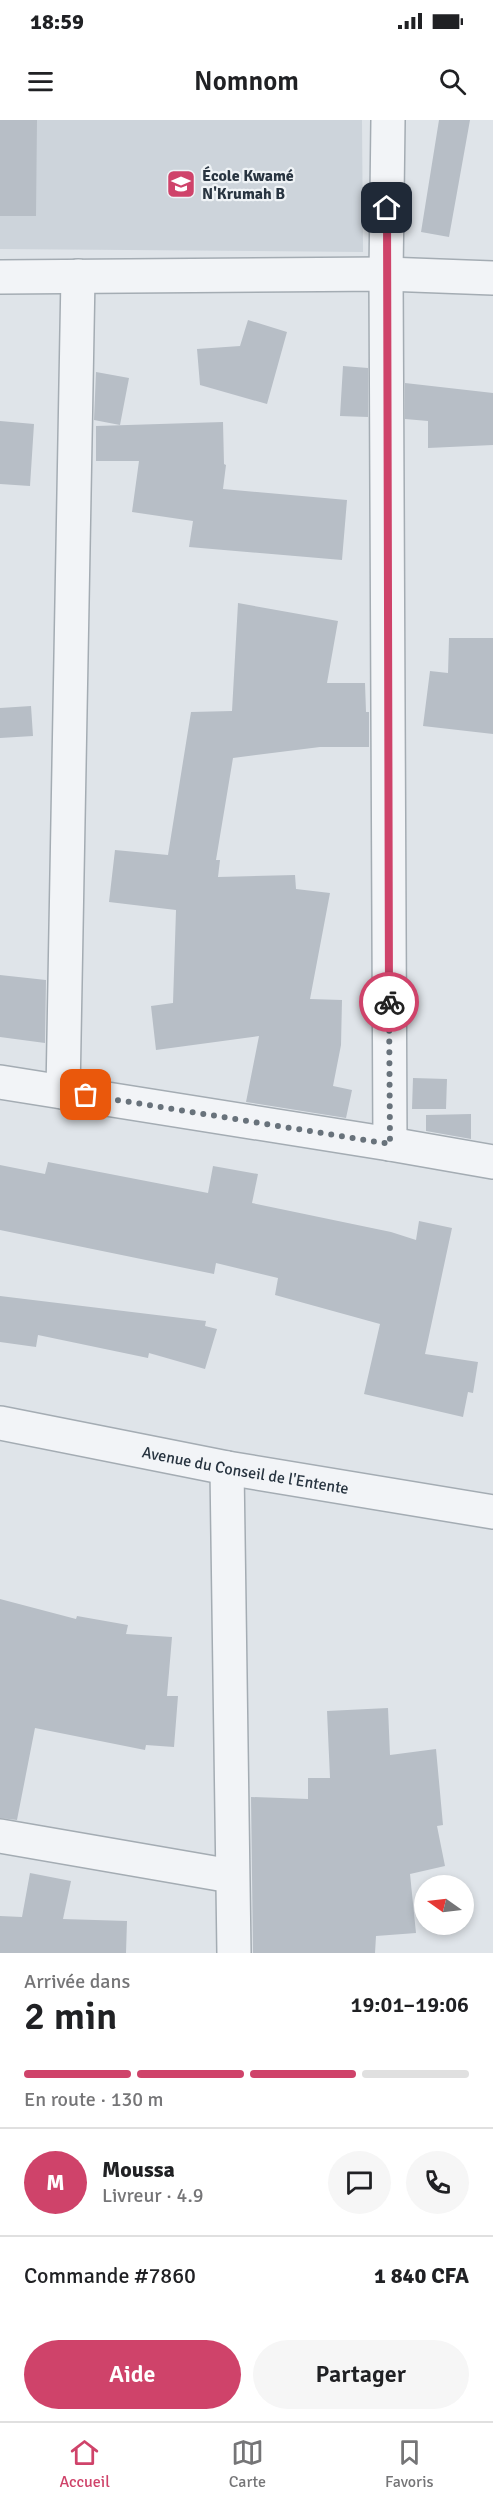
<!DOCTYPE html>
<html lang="fr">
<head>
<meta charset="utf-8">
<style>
  :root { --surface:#fff; --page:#f6f6f6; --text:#202124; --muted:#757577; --line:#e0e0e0; --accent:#cf436a }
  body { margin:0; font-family:Signika,sans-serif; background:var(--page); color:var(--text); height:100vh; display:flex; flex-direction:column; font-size:22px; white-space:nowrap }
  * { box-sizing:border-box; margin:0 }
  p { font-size:20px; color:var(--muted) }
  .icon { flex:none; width:33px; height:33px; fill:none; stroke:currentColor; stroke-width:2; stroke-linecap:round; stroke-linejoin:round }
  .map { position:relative; height:1833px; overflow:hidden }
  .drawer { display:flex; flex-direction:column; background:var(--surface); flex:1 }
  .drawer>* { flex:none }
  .needle { width:39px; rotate:284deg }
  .buttons { position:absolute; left:414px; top:1755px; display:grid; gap:12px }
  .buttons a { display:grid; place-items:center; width:60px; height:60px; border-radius:50%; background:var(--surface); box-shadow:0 3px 9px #0003; font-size:30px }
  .pin { position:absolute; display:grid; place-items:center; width:51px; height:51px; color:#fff; margin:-26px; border-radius:12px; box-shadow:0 3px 9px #0006 }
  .courier { position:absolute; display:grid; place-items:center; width:60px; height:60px; margin:-30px; border:4px solid #cf436a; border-radius:50%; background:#fff; color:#222; box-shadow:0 2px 8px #0007 }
  .head em { font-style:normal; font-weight:600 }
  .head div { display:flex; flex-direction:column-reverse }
  .head { display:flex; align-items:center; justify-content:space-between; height:102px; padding:0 24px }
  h1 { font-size:39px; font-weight:600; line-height:45px }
  .bar { display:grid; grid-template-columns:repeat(4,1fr); gap:9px 6px; align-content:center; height:72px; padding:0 24px }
  .bar i { height:8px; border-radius:4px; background:var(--line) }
  .bar .selected { background:var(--accent) }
  .bar p { grid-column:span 4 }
  .line { display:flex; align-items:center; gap:15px; padding:0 24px; border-top:2px solid var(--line) }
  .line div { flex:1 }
  .round { display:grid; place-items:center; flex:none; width:63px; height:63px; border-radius:32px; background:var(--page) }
  .cta { display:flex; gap:12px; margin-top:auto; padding:12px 24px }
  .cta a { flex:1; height:69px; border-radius:36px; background:var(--accent); color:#fff; font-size:24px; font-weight:600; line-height:69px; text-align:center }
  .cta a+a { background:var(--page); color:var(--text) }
  .status { display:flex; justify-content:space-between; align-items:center; height:42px; padding:0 30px; background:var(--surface); direction:ltr }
  .status svg { height:16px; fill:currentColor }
  header { display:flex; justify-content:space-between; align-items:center; height:78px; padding:0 24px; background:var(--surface); font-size:27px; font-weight:600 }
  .tabs { display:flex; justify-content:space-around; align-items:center; height:84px; border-top:2px solid var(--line); background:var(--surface); font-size:16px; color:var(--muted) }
  .tabs a { display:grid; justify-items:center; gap:3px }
  .tabs .selected { color:var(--accent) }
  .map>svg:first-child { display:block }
  .built { fill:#cdd4db }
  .building { fill:#b7bec6 }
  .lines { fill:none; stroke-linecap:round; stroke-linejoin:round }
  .minor-casing { stroke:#a4acb3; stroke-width:36 }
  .minor { stroke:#f2f4f7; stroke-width:33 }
  .done { stroke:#68727b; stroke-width:6; stroke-dasharray:0 10.8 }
  .route { stroke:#cf436a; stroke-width:8 }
  .labels { text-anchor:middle; stroke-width:4.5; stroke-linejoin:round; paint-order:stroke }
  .poi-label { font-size:16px; font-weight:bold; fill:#283440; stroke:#eff3f6; text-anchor:start }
  .street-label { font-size:16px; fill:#283440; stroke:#eff3f6 }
</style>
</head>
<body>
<div class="status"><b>18:59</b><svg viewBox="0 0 49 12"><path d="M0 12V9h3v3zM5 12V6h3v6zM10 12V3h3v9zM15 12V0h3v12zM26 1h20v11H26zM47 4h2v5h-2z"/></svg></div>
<header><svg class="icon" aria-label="menu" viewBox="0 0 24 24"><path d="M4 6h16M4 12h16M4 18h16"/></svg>Nomnom<svg class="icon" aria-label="search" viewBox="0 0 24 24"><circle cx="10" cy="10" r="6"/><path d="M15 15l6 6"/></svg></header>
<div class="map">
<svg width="493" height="1833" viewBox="0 0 493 1833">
  <rect width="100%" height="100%" fill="#dfe4e9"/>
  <path class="built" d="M 0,0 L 362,0 L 363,132 L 0,129 Z"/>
  <path class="building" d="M 0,0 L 37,0 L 36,96 L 0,96 Z
    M 439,0 L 470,0 L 449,117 L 421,112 Z
    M 248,200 L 287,212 L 267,284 L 200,265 L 197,229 L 240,226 Z
    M 343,246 L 368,248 L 368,297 L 340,296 Z
    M 96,252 L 129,258 L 120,305 L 94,300 Z
    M 405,263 L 493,273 L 493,325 L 428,328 L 428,301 L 405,299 Z
    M 0,301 L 34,304 L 30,366 L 0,364 Z
    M 223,302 L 224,344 L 226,345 L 223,369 L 347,380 L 342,440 L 189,427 L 193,401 L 132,392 L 139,341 L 96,341 L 96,306 Z
    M 238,483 L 338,501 L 327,563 L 365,563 L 366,592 L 369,592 L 369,627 L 320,627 L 233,638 L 216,740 L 220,740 L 218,757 L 295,755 L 296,769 L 330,773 L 310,879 L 342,880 L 341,925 L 333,966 L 352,970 L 346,998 L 246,982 L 259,916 L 156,930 L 151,886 L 173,883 L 176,790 L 109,782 L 115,730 L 168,735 L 191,592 L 232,591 Z
    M 449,518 L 493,518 L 493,614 L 423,606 L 430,551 L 448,553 Z
    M 31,586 L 33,616 L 0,618 L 0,588 Z
    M 0,855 L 46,860 L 45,923 L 0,917 Z
    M 413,958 L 447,959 L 446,989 L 412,989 Z
    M 471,994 L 471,1019 L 426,1011 L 426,995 Z
    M 48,1042 L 208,1073 L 213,1046 L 258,1054 L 252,1083 L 391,1112 L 416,1120 L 419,1101 L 452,1108 L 425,1234 L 478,1242 L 473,1273 L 468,1272 L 463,1297 L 364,1274 L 380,1204 L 275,1175 L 278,1158 L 216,1143 L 214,1154 L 0,1110 L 0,1045 L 45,1054 Z
    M 0,1176 L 206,1201 L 205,1206 L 217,1209 L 205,1249 L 149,1233 L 148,1238 L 38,1215 L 36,1227 L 0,1222 Z
    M 0,1479 L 76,1499 L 77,1496 L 128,1505 L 126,1514 L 172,1517 L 167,1576 L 178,1576 L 174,1627 L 146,1625 L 145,1630 L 35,1608 L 17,1700 L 0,1698 Z
    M 388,1588 L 390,1635 L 436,1629 L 443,1705 L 437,1706 L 445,1746 L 410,1754 L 416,1813 L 376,1816 L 375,1833 L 253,1833 L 251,1677 L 308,1679 L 308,1658 L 330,1658 L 327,1591 Z
    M 30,1753 L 71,1761 L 63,1799 L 127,1801 L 126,1833 L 0,1833 L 0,1796 L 22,1797 Z"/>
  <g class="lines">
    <g class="minor-casing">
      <g id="minor">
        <path d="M 388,0 L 386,154 L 390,1024"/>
        <path d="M 0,157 L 386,154 L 493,158"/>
        <path d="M 0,962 L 390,1024 L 493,1042"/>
        <path d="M 63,972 L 78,156"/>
        <path id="s1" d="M 0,1303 L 227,1348 L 493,1392"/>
        <path d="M 227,1348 L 234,1833"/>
        <path d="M 0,1716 L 231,1756"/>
      </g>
    </g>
    <use href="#minor" class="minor"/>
  </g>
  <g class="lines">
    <path class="done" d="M 86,975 L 390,1024 L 389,882"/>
    <path class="route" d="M 387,88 L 389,882"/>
  </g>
  <defs>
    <g id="school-square" transform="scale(1.5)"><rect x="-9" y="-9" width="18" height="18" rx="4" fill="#cf436a" stroke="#eff3f6"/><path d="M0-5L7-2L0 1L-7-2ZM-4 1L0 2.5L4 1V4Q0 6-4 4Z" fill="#fff"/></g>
  </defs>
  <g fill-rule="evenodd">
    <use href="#school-square" x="181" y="64"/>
  </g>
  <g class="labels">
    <g class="poi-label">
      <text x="202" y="61">École Kwamé<tspan x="202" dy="18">N'Krumah B</tspan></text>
    </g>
    <g class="street-label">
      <text dy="6" stroke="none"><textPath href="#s1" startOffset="250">Avenue du Conseil de l'Entente</textPath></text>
    </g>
  </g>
</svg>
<div class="buttons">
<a><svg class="needle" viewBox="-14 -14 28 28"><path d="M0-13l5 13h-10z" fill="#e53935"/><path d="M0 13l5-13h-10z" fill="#757577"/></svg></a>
</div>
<div class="pin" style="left:86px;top:975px;background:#ea580c"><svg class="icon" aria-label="bag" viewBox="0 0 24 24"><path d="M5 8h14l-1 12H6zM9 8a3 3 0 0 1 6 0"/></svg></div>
<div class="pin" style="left:387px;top:88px;background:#1f2937"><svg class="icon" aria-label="home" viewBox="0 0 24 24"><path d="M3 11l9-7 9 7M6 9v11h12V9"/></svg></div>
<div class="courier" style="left:389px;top:882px"><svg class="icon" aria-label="bike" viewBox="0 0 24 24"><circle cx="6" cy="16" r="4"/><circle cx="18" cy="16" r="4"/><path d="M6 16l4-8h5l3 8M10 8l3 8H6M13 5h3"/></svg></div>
</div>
<section class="drawer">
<div class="head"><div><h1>2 min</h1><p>Arrivée dans</p></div><em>19:01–19:06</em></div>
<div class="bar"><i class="selected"></i><i class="selected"></i><i class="selected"></i><i></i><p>En route · 130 m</p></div>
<div class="line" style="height:108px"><b class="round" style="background:var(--accent);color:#fff">M</b><div><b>Moussa</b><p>Livreur · 4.9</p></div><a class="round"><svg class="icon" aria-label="chat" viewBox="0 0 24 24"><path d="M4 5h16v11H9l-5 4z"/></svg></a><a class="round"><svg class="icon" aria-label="phone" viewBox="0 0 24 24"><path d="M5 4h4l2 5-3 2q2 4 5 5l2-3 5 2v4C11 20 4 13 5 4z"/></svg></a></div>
<div class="line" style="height:78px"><div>Commande #7860</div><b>1 840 CFA</b></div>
<div class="cta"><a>Aide</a><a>Partager</a></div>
</section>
<nav class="tabs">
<a class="selected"><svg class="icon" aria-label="home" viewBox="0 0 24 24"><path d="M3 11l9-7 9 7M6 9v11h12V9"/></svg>Accueil</a>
<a><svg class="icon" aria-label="map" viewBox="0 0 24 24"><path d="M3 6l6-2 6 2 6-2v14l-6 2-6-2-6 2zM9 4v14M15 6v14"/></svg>Carte</a>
<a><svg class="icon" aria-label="saved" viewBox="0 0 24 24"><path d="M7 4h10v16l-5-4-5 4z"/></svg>Favoris</a>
</nav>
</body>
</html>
